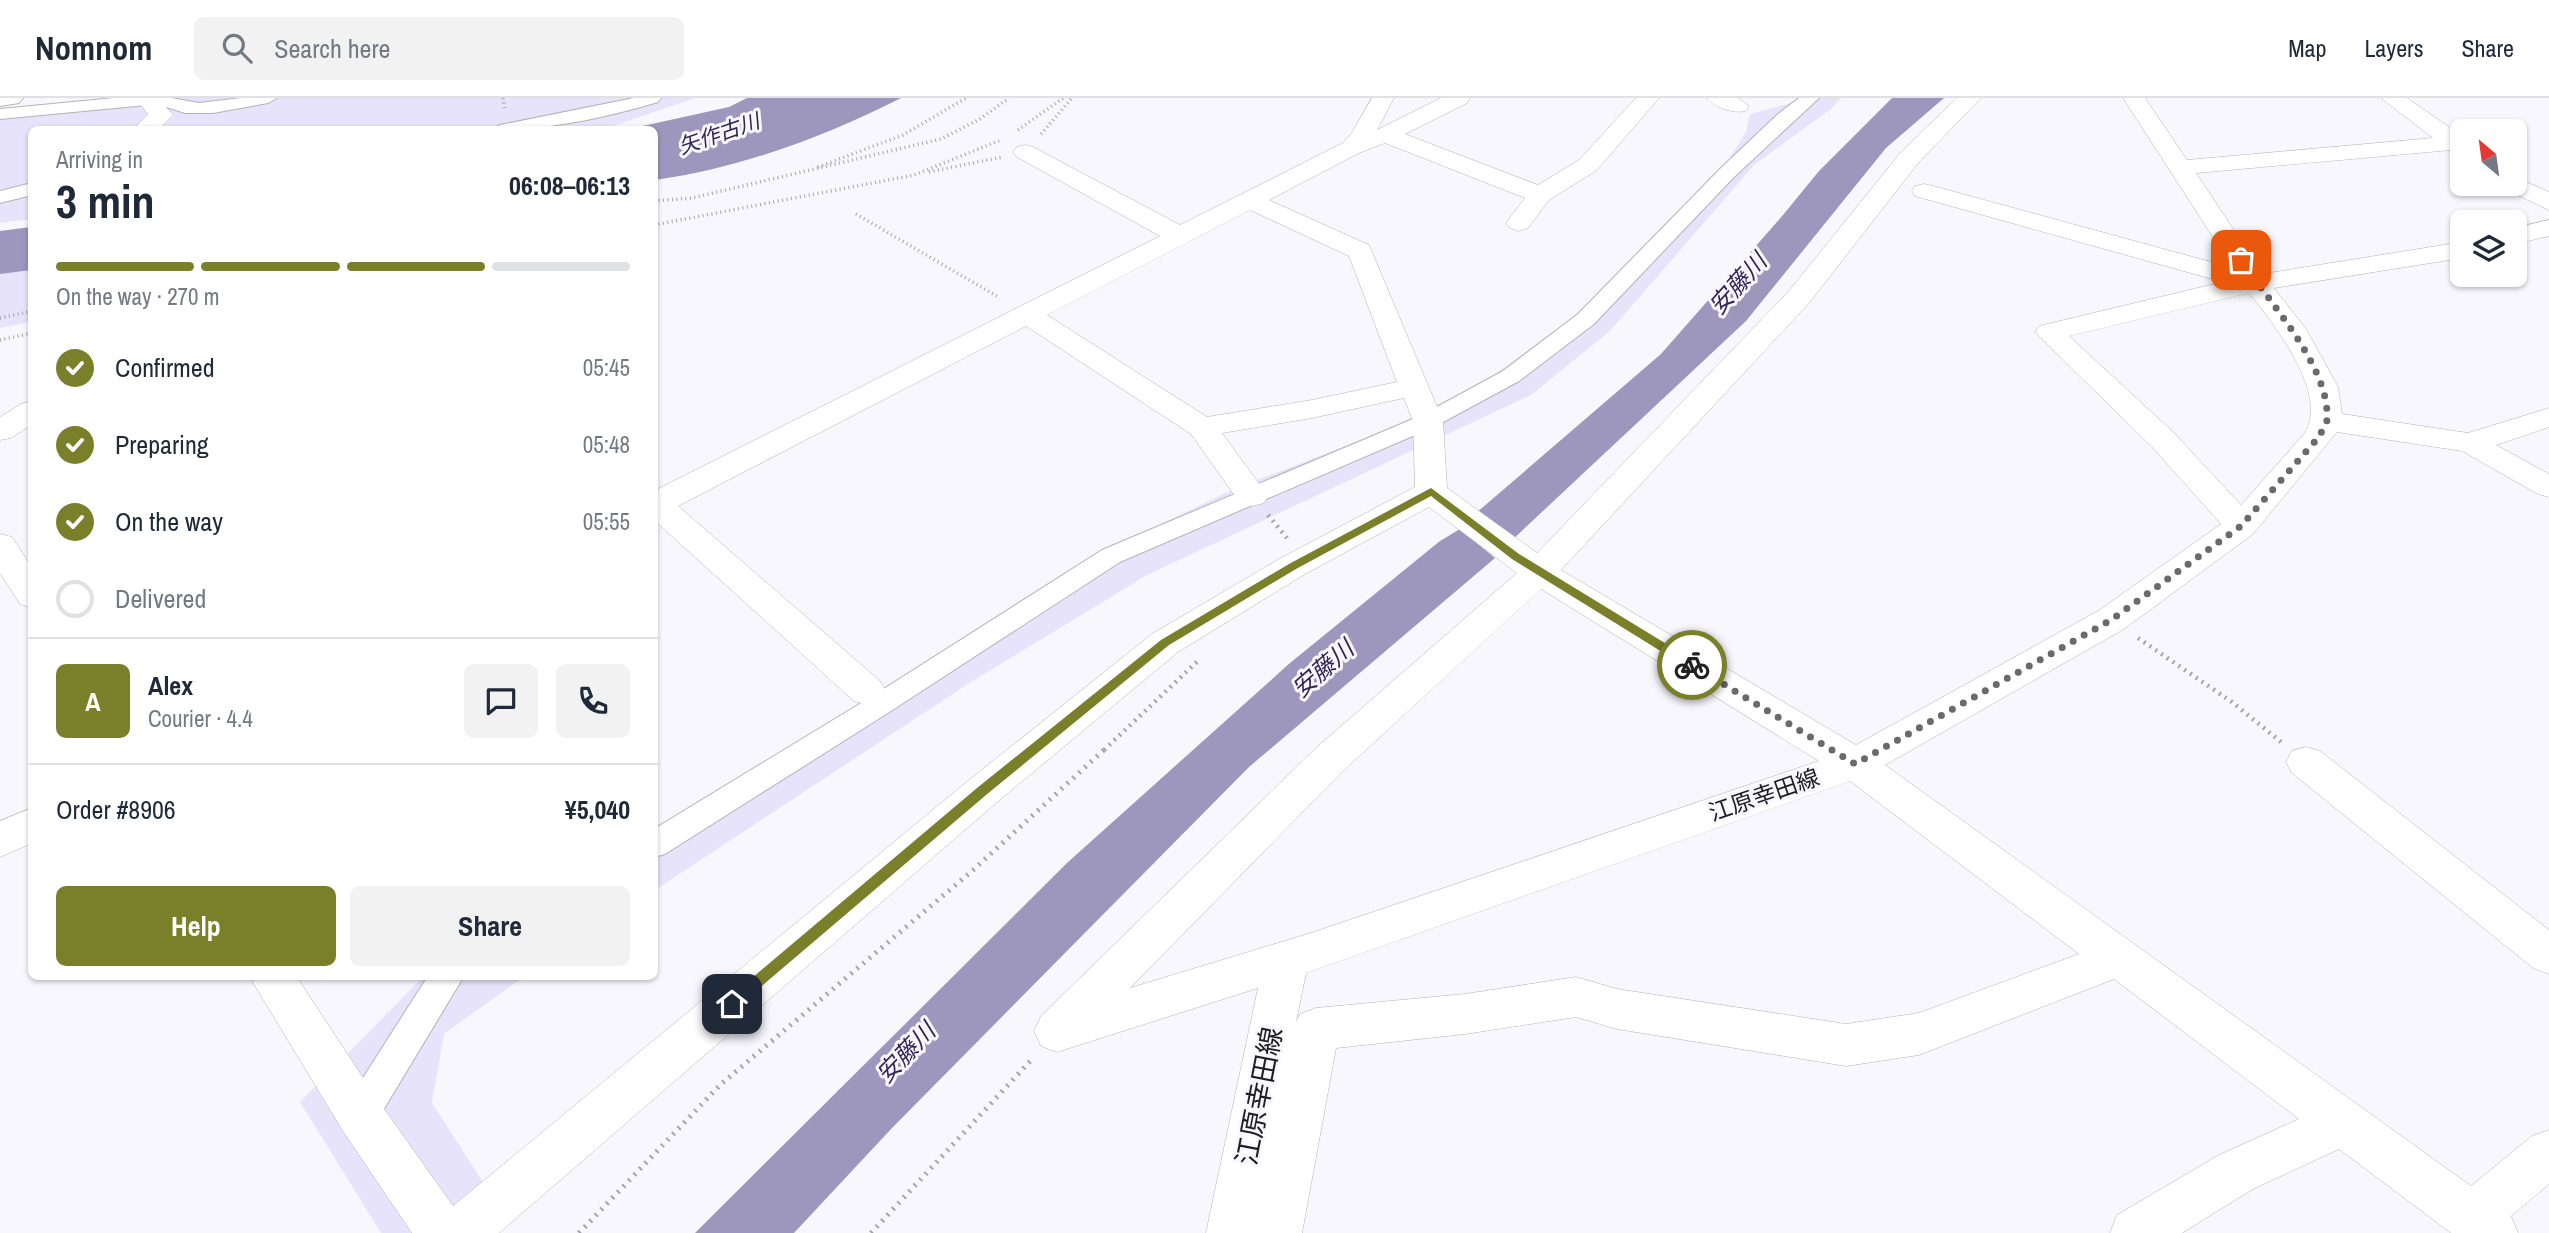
<!DOCTYPE html>
<html lang="en">
<head>
<meta charset="utf-8">
<style>
  :root { --surface:#fff; --page:#f2f2f3; --text:#1f2937; --muted:#747a83; --line:#e0e1e3; --accent:#7a7f29 }
  body { margin:0; font-family:"Archivo Narrow","Noto Sans JP",sans-serif; background:var(--page); color:var(--text); height:100vh; display:flex; flex-direction:column; font-size:26px; white-space:nowrap }
  * { box-sizing:border-box; margin:0 }
  p { font-size:23px; color:var(--muted) }
  .icon { flex:none; width:38px; height:38px; fill:none; stroke:currentColor; stroke-width:2; stroke-linecap:round; stroke-linejoin:round }
  .map { position:relative; flex:1; overflow:hidden }
  .panel { position:absolute; left:28px; top:28px; width:630px; height:854px; display:flex; flex-direction:column; background:var(--surface); border-radius:10px; box-shadow:0 2px 5px #0004 }
  .panel>* { flex:none }
  .needle { width:46px; rotate:331deg }
  .fabs { position:absolute; left:2450px; top:21px; display:grid; gap:14px }
  .fabs a { display:grid; place-items:center; width:77px; height:77px; border-radius:10px; background:var(--surface); box-shadow:0 2px 5px #0004; font-size:35px }
  .pin { position:absolute; display:grid; place-items:center; width:60px; height:60px; color:#fff; margin:-30px; border-radius:14px; box-shadow:0 4px 10px #0006 }
  .courier { position:absolute; display:grid; place-items:center; width:70px; height:70px; margin:-35px; border:5px solid #7a7f29; border-radius:50%; background:#fff; color:#222; box-shadow:0 2px 9px #0007 }
  .summary em { font-style:normal; font-weight:700 }
  .summary div { display:flex; flex-direction:column-reverse }
  .summary { display:flex; align-items:center; justify-content:space-between; height:119px; padding:0 28px }
  h1 { font-size:46px; font-weight:700; line-height:52px }
  .bar { display:grid; grid-template-columns:repeat(4,1fr); gap:10px 7px; align-content:center; height:84px; padding:0 28px }
  .bar i { height:9px; border-radius:5px; background:var(--line) }
  .bar .current { background:var(--accent) }
  .bar p { grid-column:span 4 }
  .line { display:flex; align-items:center; gap:18px; padding:0 28px; border-top:2px solid var(--line) }
  .line div { flex:1 }
  .round { display:grid; place-items:center; flex:none; width:74px; height:74px; border-radius:10px; background:var(--page) }
  ol { padding:0 28px; list-style:none }
  li { display:flex; align-items:center; gap:21px; height:77px }
  li p { margin-inline-start:auto }
  li .icon { padding:7px; border-radius:50%; background:var(--accent); color:#fff; stroke-width:4 }
  li:last-child { color:var(--muted) }
  li i { width:38px; height:38px; border:4px solid var(--line); border-radius:50% }
  .cta { display:flex; gap:14px; margin-top:auto; padding:14px 28px }
  .cta a { flex:1; height:80px; border-radius:10px; background:var(--accent); color:#fff; font-size:28px; font-weight:700; line-height:80px; text-align:center }
  .cta a+a { background:var(--page); color:var(--text) }
  header { display:flex; align-items:center; gap:42px; box-sizing:border-box; height:98px; padding:0 35px; background:var(--surface); border-bottom:2px solid var(--line) }
  header strong { font-size:33px }
  nav { display:flex; gap:38px; margin-inline-start:auto; font-size:24px }
  .search { width:490px; height:63px; background:var(--page); display:flex; align-items:center; gap:18px; box-sizing:border-box; padding:0 24px; border-radius:10px; color:var(--muted); font-size:26px }
  .map>svg:first-child { display:block }
  .green { fill:#e7e3fa }
  .water { fill:#9d96bd }
  .lines { fill:none; stroke-linecap:round; stroke-linejoin:round }
  .pedestrian-casing { stroke:#b3b3b8; stroke-width:2 }
  .minor-casing { stroke:#b3b3b8; stroke-width:1 }
  .tertiary-casing { stroke:#b3b3b8; stroke-width:2 }
  .path-far2 { stroke:#a6a5aa; stroke-width:3.5; stroke-dasharray:1 3.5; stroke-linecap:butt }
  .path-far1 { stroke:#a6a5aa; stroke-width:4.5; stroke-dasharray:2 5; stroke-linecap:butt }
  .path { stroke:#a6a5aa; stroke-width:5; stroke-dasharray:2 6; stroke-linecap:butt }
  .pedestrian { fill:#fff; fill-rule:evenodd }
  .minor { fill:#fff; fill-rule:evenodd }
  .tertiary { fill:#fff; fill-rule:evenodd }
  .route { fill:#7a7f29 }
  .done { stroke:#6a696d; stroke-width:7; stroke-dasharray:0 12.6 }
  .labels { text-anchor:middle; stroke-width:6; stroke-linejoin:round; paint-order:stroke }
  .far-water-label { font-size:21px; font-style:italic; fill:#302355; stroke:#f8f7fd }
  .street-label { font-size:23px; fill:#1e1d1f; stroke:#f8f7fd }
  .water-label { font-size:24px; font-style:italic; fill:#302355; stroke:#f8f7fd }
  .near-street-label { font-size:28px; fill:#1e1d1f; stroke:#f8f7fd }
</style>
</head>
<body>
<header>
<strong>Nomnom</strong>
<div class="search"><svg class="icon" aria-label="search" viewBox="0 0 24 24"><circle cx="10" cy="10" r="6"/><path d="M15 15l6 6"/></svg>Search here</div>
<nav><a>Map</a><a>Layers</a><a>Share</a></nav>
</header>
<div class="map">
<svg width="2549" height="1135" viewBox="0 0 2549 1135">
  <rect width="100%" height="100%" fill="#f8f7fd"/>
  <path class="green" d="M 117,0 L 695,0 L 604,31 L 32,32 L 31,121 L 0,125 L 0,11 Z
    M 1798,0 L 1841,0 L 1831,11 L 1755,66 L 1610,233 L 1531,297 L 1147,477 L 971,584 L 655,792 L 654,735 L 1098,456 L 1236,390 L 1388,332 L 1486,283 L 1588,208 L 1631,165 L 1729,61 L 1746,34 L 1750,16 L 1791,5 Z
    M 31,159 L 31,224 L 0,230 L 0,163 Z
    M 423,879 L 523,879 L 444,936 L 432,1005 L 492,1098 L 450,1135 L 381,1135 L 300,1004 Z"/>
  <path class="water" d="M 747,0 L 901,0 C 825,39 740,70 655,82 L 654,32 L 629,31 L 729,9 Z
    M 1892,0 L 1944,0 L 1886,50 L 1746,223 L 1512,442 L 1475,416 L 1661,256 L 1783,117 L 1819,73 Z
    M 31,129 L 31,172 L 0,176 L 0,133 Z
    M 1460,431 L 1495,460 L 1249,669 L 892,1030 L 794,1135 L 695,1135 L 1067,765 L 1290,565 L 1440,443 Z"/>
  <g class="lines">
    <g class="pedestrian-casing">
      <path id="pedestrian" d="M 114,0 L 171,0 L 199,5 L 241,0 L 277,0 L 268,5 L 213,15 L 185,15 L 157,6 L 0,21 L 0,11 Z
        M 634,0 L 661,0 L 658,4 C 605,20 547,32 491,32 L 500,27 Z
        M 1799,0 L 1819,0 L 1734,79 L 1594,226 L 1519,283 L 1436,328 L 1120,464 L 891,613 L 665,756 L 654,759 L 654,731 L 871,599 L 1102,452 L 1420,318 L 1503,273 L 1578,216 L 1720,71 L 1778,16 Z
        M 32,85 L 32,97 L 0,105 L 0,93 Z
        M 428,878 L 464,878 L 373,1029 L 360,1034 L 347,1029 L 342,1017 L 347,1005 Z"/>
    </g>
    <g class="minor-casing">
      <path id="minor" d="M 146,0 L 171,0 L 165,8 L 173,17 L 158,32 L 133,32 L 148,16 L 141,7 Z
        M 1372,0 L 1394,0 L 1377,32 L 1441,0 L 1470,0 L 1467,5 L 1405,36 L 1538,87 L 1579,62 L 1636,0 L 1659,0 L 1597,72 L 1549,102 L 1528,130 L 1519,133 L 1510,130 L 1506,125 L 1525,100 L 1385,45 L 1359,55 L 1269,102 L 1369,147 L 1443,323 L 1447,390 L 1537,455 L 1789,193 L 1901,54 L 1957,0 L 1981,0 L 1919,64 L 1809,205 L 1561,472 L 1856,647 L 2098,513 L 2221,426 L 2153,350 L 2035,234 L 2039,228 L 2223,184 L 1915,98 L 1912,93 L 1915,88 L 1924,86 L 1933,88 L 2233,170 L 2123,0 L 2145,0 L 2187,62 L 2433,40 L 2381,0 L 2407,0 L 2462,38 L 2462,56 L 2451,52 L 2196,75 L 2263,176 L 2462,144 L 2462,160 L 2274,190 L 2306,231 L 2338,289 L 2342,316 L 2468,335 L 2549,310 L 2549,329 L 2496,347 L 2549,376 L 2549,399 L 2538,396 L 2462,353 L 2337,334 L 2253,436 L 2124,531 L 1885,667 L 2471,1088 L 2532,1038 L 2549,1032 L 2549,1086 L 2511,1118 L 2518,1135 L 2451,1135 L 2339,1051 L 2253,1091 L 2182,1135 L 2110,1135 L 2117,1117 L 2219,1057 L 2299,1021 L 2114,881 L 1919,957 L 1846,968 L 1617,931 L 1576,919 L 1465,936 L 1336,950 L 1302,1135 L 1206,1135 L 1258,890 L 1057,954 L 1041,948 L 1034,933 L 1041,918 L 1316,650 L 1517,475 L 1429,409 L 1305,476 L 1178,554 L 996,705 L 499,1135 L 412,1135 L 343,1033 L 249,878 L 296,878 L 377,1001 L 453,1108 L 968,683 L 1152,536 L 1281,460 L 1415,389 L 1413,323 L 1404,300 L 1312,320 L 1222,335 L 1268,398 L 1264,405 L 1252,408 L 1240,405 L 1191,336 L 1026,228 L 678,408 L 880,583 L 886,593 L 880,603 L 867,607 L 854,603 L 654,422 L 654,393 L 1160,138 L 1017,59 L 1013,54 L 1017,49 L 1025,47 L 1033,49 L 1180,127 L 1343,45 L 1351,36 ZM 1250,112 L 1349,158 L 1397,284 L 1312,302 L 1207,319 L 1047,217 ZM 2249,195 C 2274,226 2329,295 2305,335 L 2241,407 L 2175,336 L 2069,238 ZM 1541,491 L 1819,663 L 1311,835 L 1130,890 L 1344,672 ZM 1850,683 L 2079,856 L 1919,915 L 1846,926 L 1617,891 L 1576,879 L 1465,896 L 1316,910 L 1300,916 L 1296,924 L 1306,875 Z
        M 1707,0 L 1738,0 L 1749,8 L 1746,13 C 1734,16 1715,10 1707,0 Z
        M 2515,79 L 2549,94 L 2549,112 L 2505,91 L 2502,86 L 2515,86 Z
        M 2549,122 L 2549,138 L 2515,146 L 2515,130 Z
        M 32,303 L 32,326 L 11,340 L 0,342 L 0,319 L 21,306 Z
        M 0,436 L 12,439 L 32,470 L 32,510 L 20,506 L 0,475 Z
        M 2306,649 L 2320,653 L 2549,832 L 2549,876 L 2533,870 L 2292,675 L 2286,664 L 2292,653 Z
        M 32,710 L 32,745 L 0,759 L 0,723 Z"/>
    </g>
    <g class="tertiary-casing">
      <path id="tertiary" d="M 0,0 L 23,0 L 19,5 L 0,8 Z"/>
    </g>
    <path class="path-far2" d="M 503,0 L 505,13
      M 1018,32 L 1063,0
      M 1041,36 L 1072,0
      M 818,69 L 903,37 L 966,0
      M 929,74 L 1002,59
      M 654,103 L 692,100 L 941,41 L 980,21 L 1009,0
      M 856,116 L 1000,200
      M 654,127 L 914,77 L 1001,42
      M 0,220 L 32,213
      M 0,242 L 32,235"/>
    <path class="path-far1" d="M 1268,417 L 1287,440
      M 2138,540 L 2232,604 L 2281,644
      M 1104,652 L 1200,561"/>
    <path class="path" d="M 579,1135 L 720,987 L 972,773 L 1106,650
      M 871,1135 L 1033,960"/>
    <use href="#pedestrian" class="pedestrian"/>
    <use href="#minor" class="minor"/>
    <use href="#tertiary" class="tertiary"/>
  </g>
  <path class="route" d="M 1431,390 L 1519,456 L 1696,564 L 1696,570 L 1688,570 L 1512,461 L 1431,398 L 1296,471 L 1169,547 L 986,697 L 736,910 L 727,910 L 727,901 L 977,690 L 1161,542 L 1289,466 Z"/>
  <g class="lines">
    <path class="done" d="M 1692,567 L 1855,666 L 2111,522 L 2241,428 L 2318,340 C 2321,334 2327,327 2327,321 C 2330,269 2269,204 2241,162"/>
  </g>
  <g class="labels">
    <g class="far-water-label">
      <text transform="translate(719 36) rotate(-19)" y="7">矢作古川</text>
    </g>
    <g class="street-label">
      <text transform="translate(1764 697) rotate(-19)" y="8">江原幸田線</text>
    </g>
    <g class="water-label">
      <text transform="translate(1738 186) rotate(-48)" y="8">安藤川</text>
      <text transform="translate(1323 571) rotate(-41)" y="8">安藤川</text>
      <text transform="translate(906 955) rotate(-46)" y="8">安藤川</text>
    </g>
    <g class="near-street-label">
      <text transform="translate(1259 998) rotate(-79)" y="10">江原幸田線</text>
    </g>
  </g>
</svg>
<div class="fabs">
<a><svg class="needle" viewBox="-14 -14 28 28"><path d="M0-13l5 13h-10z" fill="#e53935"/><path d="M0 13l5-13h-10z" fill="#747a83"/></svg></a>
<a><svg class="icon" aria-label="layers" viewBox="0 0 24 24"><path d="M12 4l9 5-9 5-9-5zM3 14l9 5 9-5"/></svg></a>
</div>
<div class="pin" style="left:2241px;top:162px;background:#ea580c"><svg class="icon" aria-label="bag" viewBox="0 0 24 24"><path d="M5 8h14l-1 12H6zM9 8a3 3 0 0 1 6 0"/></svg></div>
<div class="pin" style="left:732px;top:906px;background:#1f2937"><svg class="icon" aria-label="home" viewBox="0 0 24 24"><path d="M3 11l9-7 9 7M6 9v11h12V9"/></svg></div>
<div class="courier" style="left:1692px;top:567px"><svg class="icon" aria-label="bike" viewBox="0 0 24 24"><circle cx="6" cy="16" r="4"/><circle cx="18" cy="16" r="4"/><path d="M6 16l4-8h5l3 8M10 8l3 8H6M13 5h3"/></svg></div>
<section class="panel">
<div class="summary"><div><h1>3 min</h1><p>Arriving in</p></div><em>06:08–06:13</em></div>
<div class="bar"><i class="current"></i><i class="current"></i><i class="current"></i><i></i><p>On the way · 270 m</p></div>
<ol>
<li><svg class="icon" aria-label="check" viewBox="0 0 24 24"><path d="M5 12l5 5 9-10"/></svg>Confirmed<p>05:45</p></li>
<li><svg class="icon" aria-label="check" viewBox="0 0 24 24"><path d="M5 12l5 5 9-10"/></svg>Preparing<p>05:48</p></li>
<li><svg class="icon" aria-label="check" viewBox="0 0 24 24"><path d="M5 12l5 5 9-10"/></svg>On the way<p>05:55</p></li>
<li><i></i>Delivered</li>
</ol>
<div class="line" style="height:126px"><b class="round" style="background:var(--accent);color:#fff">A</b><div><b>Alex</b><p>Courier · 4.4</p></div><a class="round"><svg class="icon" aria-label="chat" viewBox="0 0 24 24"><path d="M4 5h16v11H9l-5 4z"/></svg></a><a class="round"><svg class="icon" aria-label="phone" viewBox="0 0 24 24"><path d="M5 4h4l2 5-3 2q2 4 5 5l2-3 5 2v4C11 20 4 13 5 4z"/></svg></a></div>
<div class="line" style="height:91px"><div>Order #8906</div><b>¥5,040</b></div>
<div class="cta"><a>Help</a><a>Share</a></div>
</section>
</div>
</body>
</html>
